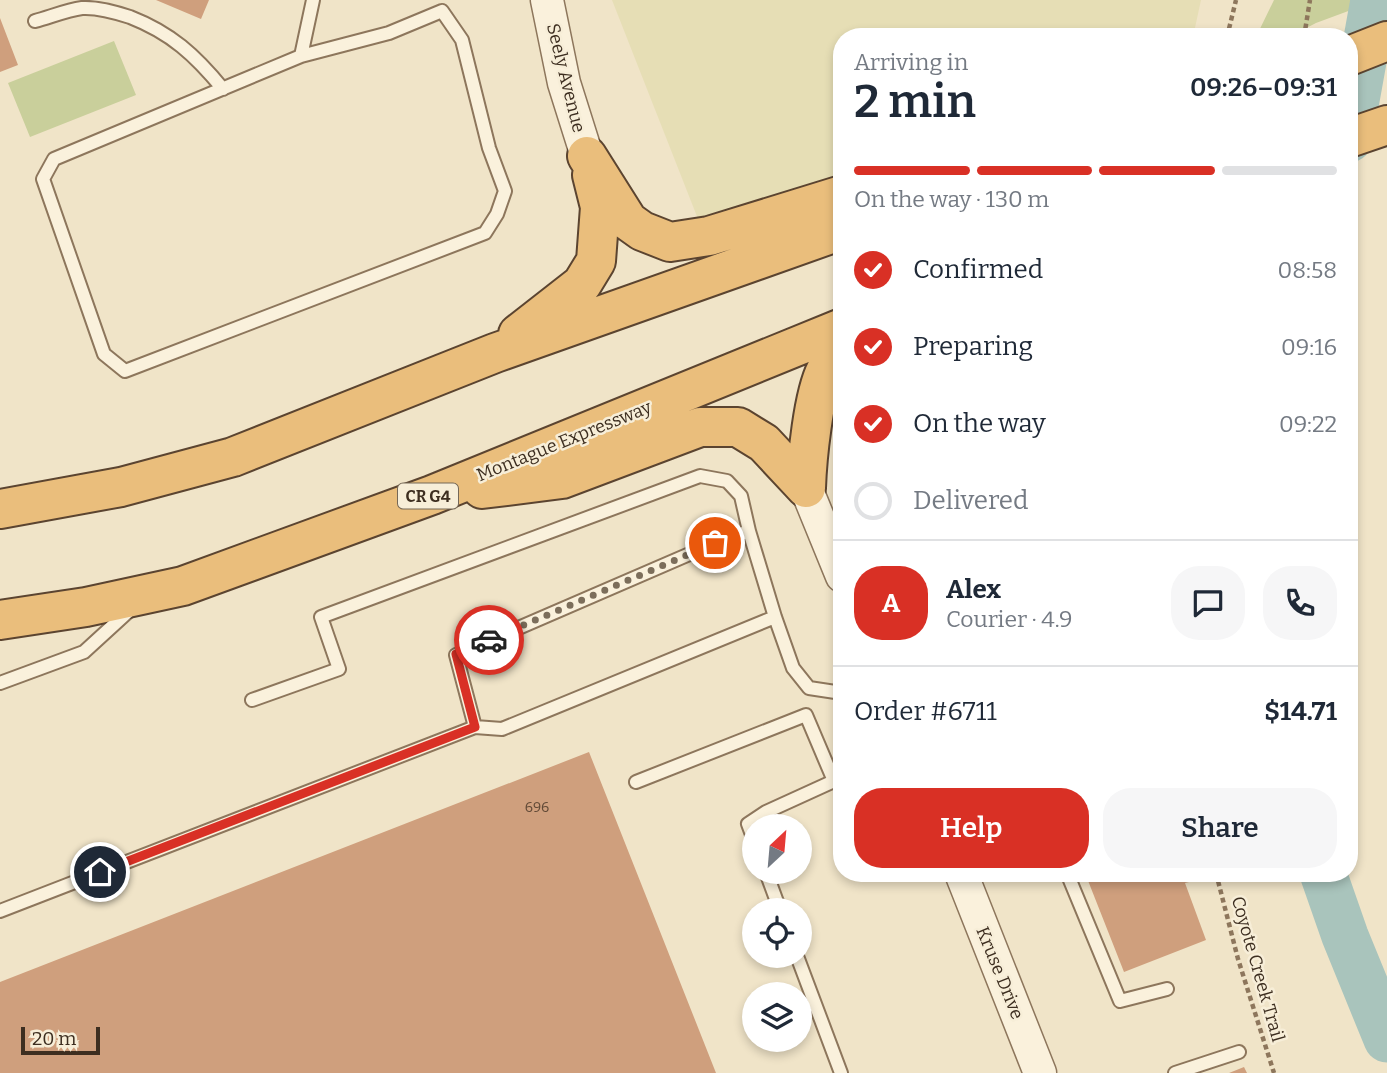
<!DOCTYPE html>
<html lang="en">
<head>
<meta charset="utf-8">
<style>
  :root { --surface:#fff; --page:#f6f6f7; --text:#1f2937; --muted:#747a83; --line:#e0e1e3; --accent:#d93025 }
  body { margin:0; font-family:Bitter,serif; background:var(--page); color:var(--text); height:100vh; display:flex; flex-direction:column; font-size:26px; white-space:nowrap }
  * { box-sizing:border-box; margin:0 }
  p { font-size:23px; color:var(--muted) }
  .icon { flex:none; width:38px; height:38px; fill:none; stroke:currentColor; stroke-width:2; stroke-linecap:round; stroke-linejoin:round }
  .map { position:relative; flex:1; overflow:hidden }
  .panel { position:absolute; left:833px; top:28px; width:525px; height:854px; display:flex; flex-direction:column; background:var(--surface); border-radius:28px; box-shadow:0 4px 10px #0003 }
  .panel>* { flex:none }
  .needle { width:46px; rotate:26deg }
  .fabs { position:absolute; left:742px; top:814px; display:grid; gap:14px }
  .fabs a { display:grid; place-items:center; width:70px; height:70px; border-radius:50%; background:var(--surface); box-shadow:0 4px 10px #0003; font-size:35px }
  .scale { position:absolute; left:21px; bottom:18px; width:79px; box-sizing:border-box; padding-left:7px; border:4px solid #3d2e20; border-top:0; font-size:19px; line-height:24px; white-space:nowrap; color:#3d2e20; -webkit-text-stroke:5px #f7eed8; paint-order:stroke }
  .pin { position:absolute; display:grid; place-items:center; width:60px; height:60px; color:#fff; margin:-30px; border:4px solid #fff; border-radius:50%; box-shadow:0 2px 7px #0007 }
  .courier { position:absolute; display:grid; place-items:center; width:70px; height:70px; margin:-35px; border:5px solid #d93025; border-radius:50%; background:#fff; color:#222; box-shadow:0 2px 9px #0007 }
  .summary em { font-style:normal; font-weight:600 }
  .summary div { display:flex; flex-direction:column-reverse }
  .summary { display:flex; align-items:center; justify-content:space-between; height:119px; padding:0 21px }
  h1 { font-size:46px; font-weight:600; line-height:52px }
  .bar { display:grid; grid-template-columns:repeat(4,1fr); gap:10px 7px; align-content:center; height:84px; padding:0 21px }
  .bar i { height:9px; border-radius:5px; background:var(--line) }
  .bar .selected { background:var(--accent) }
  .bar p { grid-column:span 4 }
  .line { display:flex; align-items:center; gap:18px; padding:0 21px; border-top:2px solid var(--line) }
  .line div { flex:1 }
  .round { display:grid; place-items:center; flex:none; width:74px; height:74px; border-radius:28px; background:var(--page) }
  ol { padding:0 21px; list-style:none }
  li { display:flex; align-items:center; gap:21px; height:77px }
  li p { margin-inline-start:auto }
  li .icon { padding:7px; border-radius:50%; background:var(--accent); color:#fff; stroke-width:4 }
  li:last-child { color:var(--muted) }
  li i { width:38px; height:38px; border:4px solid var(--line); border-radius:50% }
  .action { display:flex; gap:14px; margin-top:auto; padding:14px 21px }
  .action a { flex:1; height:80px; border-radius:28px; background:var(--accent); color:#fff; font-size:28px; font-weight:600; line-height:80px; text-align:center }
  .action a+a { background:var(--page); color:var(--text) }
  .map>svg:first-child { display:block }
  .farmland { fill:#e6deb5 }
  .green { fill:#c9cf9b }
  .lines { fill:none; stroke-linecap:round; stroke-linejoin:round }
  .river { stroke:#a9c4bc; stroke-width:47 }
  .building { fill:#cf9f7d }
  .service-casing { stroke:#8d765c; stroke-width:16 }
  .tertiary-casing { stroke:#8d765c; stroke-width:35 }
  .trunk-casing { stroke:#5b4430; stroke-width:42 }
  .path { stroke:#8d765c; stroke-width:4.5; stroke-dasharray:5 3.5; stroke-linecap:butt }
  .service { stroke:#faf1dc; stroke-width:12 }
  .tertiary { stroke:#faf1dc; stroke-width:32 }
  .trunk { stroke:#eabe7c; stroke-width:38 }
  .done { stroke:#7c6e5b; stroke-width:7; stroke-dasharray:0 12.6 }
  .route { stroke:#d93025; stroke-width:9 }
  .labels { text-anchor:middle; stroke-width:5; stroke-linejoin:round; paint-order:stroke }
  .number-label { font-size:14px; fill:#624a37 }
  .shield { fill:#f7eed8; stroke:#756857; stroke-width:2 }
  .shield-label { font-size:16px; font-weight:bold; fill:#3d2e20 }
  .street-label { font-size:18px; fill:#3d2e20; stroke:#f7eed8 }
</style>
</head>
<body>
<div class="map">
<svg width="1387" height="1073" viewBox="0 0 1387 1073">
  <rect width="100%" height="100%" fill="#f0e4c8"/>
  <path class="farmland" d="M 612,0 L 1201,0 L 1193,37 L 842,37 L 842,177 L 698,219 Z"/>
  <path class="green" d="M 1274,0 L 1378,0 L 1316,23 L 1289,37 L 1256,37 Z
    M 114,41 L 136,95 L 30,137 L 8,83 Z"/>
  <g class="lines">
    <path class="river" d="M 1349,139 L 1374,0
      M 1323,873 L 1345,936 L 1387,1039"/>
  </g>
  <path class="building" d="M 156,0 L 209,0 L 201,19 Z
    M 0,18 L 18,65 L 0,72 Z
    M 589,752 L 716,1073 L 0,1073 L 0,982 Z
    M 1085,873 L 1188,873 L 1189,882 L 1185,883 L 1206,940 L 1124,972 Z
    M 1244,1067 L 1247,1073 L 1229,1073 Z"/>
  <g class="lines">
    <g class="service-casing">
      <path id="service" d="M 442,11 L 462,40 L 489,148 L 505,191 L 497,214 L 485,233 L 125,371 L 104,354 L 43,179 L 54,159 L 301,56 L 389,33 Z
        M 35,21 C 50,17 67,10 82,8 C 98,7 115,12 130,17 C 171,33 195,55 223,89
        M 301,56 L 313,0
        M 0,683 L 84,652 L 131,609
        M 252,700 L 339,669 L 321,617 L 700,476 L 727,481 L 741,496 L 749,531
        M 475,727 L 502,729 L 775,617
        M 636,782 L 806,715 L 834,781 L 766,812 L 748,824 L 754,840
        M 766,872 L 780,910
        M 1067,873 L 1120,1001 L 1167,989
        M 0,911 L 475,727 L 456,655 L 715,543 L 749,531 L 775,617 L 793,668 L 809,688 L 842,693
        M 797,956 L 841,1073
        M 1175,1073 L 1239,1052"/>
    </g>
    <g class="tertiary-casing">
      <path id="tertiary" d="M 547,0 L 564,83 L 587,156
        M 806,488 L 842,576
        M 961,873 L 1040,1073"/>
    </g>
    <g class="trunk-casing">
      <path id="trunk" d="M 1349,56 L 1387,41
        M 1349,138 L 1387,125
        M 587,156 L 628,221 L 642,231 L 670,242 L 709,236 L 842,195
        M 518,334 L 582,284 L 596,261 L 600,207 L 592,175
        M 806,488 C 807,460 813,395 826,370 C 830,363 837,355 842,348
        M 482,489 L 562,479 L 700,427 L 738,427 L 764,443 L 806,488
        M 0,509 L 121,487 L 233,457 L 495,353 L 842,230
        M 0,620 L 86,607 L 183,586 L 432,495 L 842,328"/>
    </g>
    <path class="path" d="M 1227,37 L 1236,0
      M 1304,37 L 1310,0
      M 1216,873 L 1238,959 L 1274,1073"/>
    <use href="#service" class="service"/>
    <use href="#tertiary" class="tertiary"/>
    <use href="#trunk" class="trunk"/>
  </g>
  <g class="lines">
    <path class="done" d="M 489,640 L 715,543"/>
    <path class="route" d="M 100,872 L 475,727 L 456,654 L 489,640"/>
  </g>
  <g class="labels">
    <g class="number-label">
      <text x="537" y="812">696</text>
    </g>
    <rect class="shield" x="398" y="483.5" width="60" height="25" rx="5"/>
    <g class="shield-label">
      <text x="428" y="502">CR G4</text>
    </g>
    <g class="street-label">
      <text transform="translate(566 78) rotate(76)" y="6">Seely Avenue</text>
      <text transform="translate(564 441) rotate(-22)" y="6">Montague Expressway</text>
      <text transform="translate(1258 969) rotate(74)" y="6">Coyote Creek Trail</text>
      <text transform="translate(1000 973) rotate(68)" y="6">Kruse Drive</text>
    </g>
  </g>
</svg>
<div class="fabs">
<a><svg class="needle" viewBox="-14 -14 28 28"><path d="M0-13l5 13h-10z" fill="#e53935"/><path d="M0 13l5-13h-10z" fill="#747a83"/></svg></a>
<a><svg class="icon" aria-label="locate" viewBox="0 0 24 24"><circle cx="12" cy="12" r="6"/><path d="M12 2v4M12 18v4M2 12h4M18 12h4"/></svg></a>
<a><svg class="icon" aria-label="layers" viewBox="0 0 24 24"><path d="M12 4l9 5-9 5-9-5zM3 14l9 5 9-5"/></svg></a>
</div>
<div class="scale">20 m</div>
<div class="pin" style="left:715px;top:543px;background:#ea580c"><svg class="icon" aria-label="bag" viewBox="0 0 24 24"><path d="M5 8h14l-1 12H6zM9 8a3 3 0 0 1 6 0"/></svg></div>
<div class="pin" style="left:100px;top:872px;background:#1f2937"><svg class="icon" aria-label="home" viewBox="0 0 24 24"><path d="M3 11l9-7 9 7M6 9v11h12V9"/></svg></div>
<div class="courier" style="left:489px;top:640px"><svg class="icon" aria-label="car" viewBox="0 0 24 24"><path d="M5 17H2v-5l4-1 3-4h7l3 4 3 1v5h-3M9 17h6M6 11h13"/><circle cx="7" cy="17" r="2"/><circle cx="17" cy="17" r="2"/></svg></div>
<section class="panel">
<div class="summary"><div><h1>2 min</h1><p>Arriving in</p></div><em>09:26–09:31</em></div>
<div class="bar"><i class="selected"></i><i class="selected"></i><i class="selected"></i><i></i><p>On the way · 130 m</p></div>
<ol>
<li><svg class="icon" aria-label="check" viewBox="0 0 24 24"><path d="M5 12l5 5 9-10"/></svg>Confirmed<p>08:58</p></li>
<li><svg class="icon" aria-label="check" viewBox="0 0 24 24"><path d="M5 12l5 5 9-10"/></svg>Preparing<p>09:16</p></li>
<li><svg class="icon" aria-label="check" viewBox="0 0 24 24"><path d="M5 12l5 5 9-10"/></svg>On the way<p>09:22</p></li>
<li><i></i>Delivered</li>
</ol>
<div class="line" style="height:126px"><b class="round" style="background:var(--accent);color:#fff">A</b><div><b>Alex</b><p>Courier · 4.9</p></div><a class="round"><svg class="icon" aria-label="chat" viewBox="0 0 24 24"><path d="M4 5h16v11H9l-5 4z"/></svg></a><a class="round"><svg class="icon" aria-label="phone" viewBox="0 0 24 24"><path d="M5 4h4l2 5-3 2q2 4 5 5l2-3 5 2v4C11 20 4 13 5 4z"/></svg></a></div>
<div class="line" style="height:91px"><div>Order #6711</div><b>$14.71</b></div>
<div class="action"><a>Help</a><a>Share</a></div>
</section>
</div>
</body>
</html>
